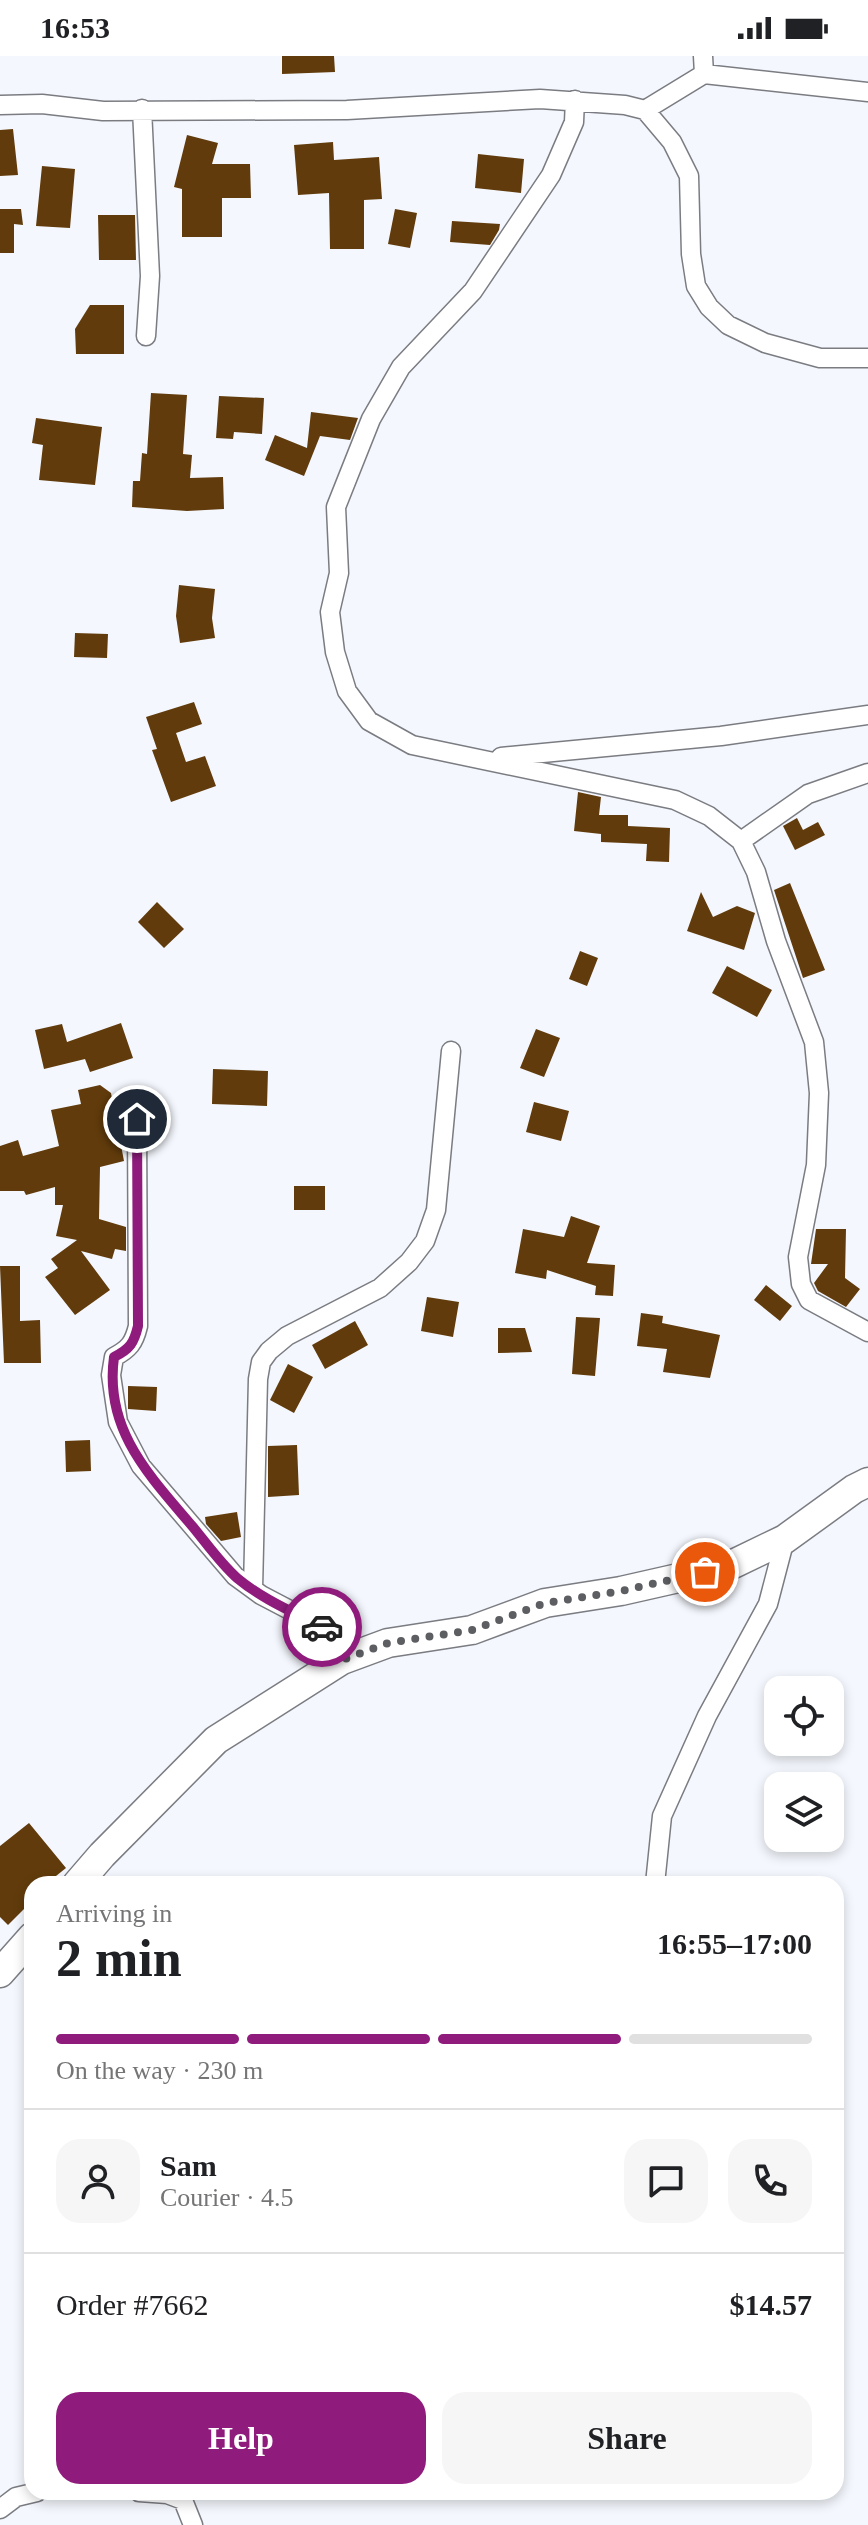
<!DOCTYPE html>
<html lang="en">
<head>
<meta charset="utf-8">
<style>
  :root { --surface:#fff; --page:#f6f6f6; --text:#202124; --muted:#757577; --line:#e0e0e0; --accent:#8f1c7d }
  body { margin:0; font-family:Georgia,serif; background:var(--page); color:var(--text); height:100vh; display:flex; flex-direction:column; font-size:30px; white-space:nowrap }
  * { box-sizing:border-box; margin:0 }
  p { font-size:26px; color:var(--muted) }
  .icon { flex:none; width:44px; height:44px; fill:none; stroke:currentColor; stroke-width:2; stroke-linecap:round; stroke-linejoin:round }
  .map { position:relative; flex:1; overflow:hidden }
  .details { position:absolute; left:24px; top:1820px; width:820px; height:624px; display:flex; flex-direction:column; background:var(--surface); border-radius:24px; box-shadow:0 4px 12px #0003 }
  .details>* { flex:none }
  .buttons { position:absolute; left:764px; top:1620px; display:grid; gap:16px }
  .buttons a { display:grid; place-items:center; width:80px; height:80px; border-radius:16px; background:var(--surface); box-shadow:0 4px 12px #0003; font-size:40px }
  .pin { position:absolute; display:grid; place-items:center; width:68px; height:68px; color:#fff; margin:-34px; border:4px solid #fff; border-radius:50%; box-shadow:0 2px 8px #0007 }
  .courier { position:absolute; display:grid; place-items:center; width:80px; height:80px; margin:-40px; border:6px solid #8f1c7d; border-radius:50%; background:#fff; color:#222; box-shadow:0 2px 10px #0007 }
  .head em { font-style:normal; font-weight:800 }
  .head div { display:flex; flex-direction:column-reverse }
  .head { display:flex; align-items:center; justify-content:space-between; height:136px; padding:0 32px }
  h1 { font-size:52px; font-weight:800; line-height:60px }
  .bar { display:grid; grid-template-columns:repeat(4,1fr); gap:12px 8px; align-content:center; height:96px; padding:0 32px }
  .bar i { height:10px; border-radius:6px; background:var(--line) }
  .bar .on { background:var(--accent) }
  .bar p { grid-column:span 4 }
  .line { display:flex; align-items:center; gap:20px; padding:0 32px; border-top:2px solid var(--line) }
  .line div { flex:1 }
  .round { display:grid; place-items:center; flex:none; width:84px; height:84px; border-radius:24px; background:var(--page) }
  .cta { display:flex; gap:16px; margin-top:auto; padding:16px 32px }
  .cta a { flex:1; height:92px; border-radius:24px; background:var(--accent); color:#fff; font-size:32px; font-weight:800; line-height:92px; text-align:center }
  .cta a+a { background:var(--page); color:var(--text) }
  .status { display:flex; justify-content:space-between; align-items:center; height:56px; padding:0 40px; background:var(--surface); direction:ltr }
  .status svg { height:22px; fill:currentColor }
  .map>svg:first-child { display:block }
  .building { fill:#613b0b }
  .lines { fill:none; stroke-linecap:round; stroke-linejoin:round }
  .minor-casing { stroke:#7a7c82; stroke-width:21 }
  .primary-casing { stroke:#7a7c82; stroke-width:31 }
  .minor { stroke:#fff; stroke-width:18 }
  .primary { stroke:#fff; stroke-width:28 }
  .done { stroke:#5d5e62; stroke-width:8; stroke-dasharray:0 14.4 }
  .route { stroke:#8f1c7d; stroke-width:10 }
</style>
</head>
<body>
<div class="status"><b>16:53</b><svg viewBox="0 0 49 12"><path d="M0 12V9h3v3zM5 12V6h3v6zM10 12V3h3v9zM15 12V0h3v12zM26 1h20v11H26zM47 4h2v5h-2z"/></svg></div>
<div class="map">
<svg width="868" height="2469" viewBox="0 0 868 2469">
  <rect width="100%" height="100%" fill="#f4f7fd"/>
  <path class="building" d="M 282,0 L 334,0 L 335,16 L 282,18 Z
    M 13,73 L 18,119 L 0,120 L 0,74 Z
    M 187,79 L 218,87 L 212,108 L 250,108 L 251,142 L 222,142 L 222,181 L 182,181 L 182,133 L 174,131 Z
    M 333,86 L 334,104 L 379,101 L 382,143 L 364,144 L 364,193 L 330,193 L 329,137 L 298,139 L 294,89 Z
    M 478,98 L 524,103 L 521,137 L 475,132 Z
    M 42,110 L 75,113 L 70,172 L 36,170 Z
    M 0,153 L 21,153 L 23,169 L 14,168 L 14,197 L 0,197 Z
    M 395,153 L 417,157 L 410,192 L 388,188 Z
    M 98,159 L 135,159 L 136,204 L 99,204 Z
    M 452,165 L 500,168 L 499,174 L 490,189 L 450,186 Z
    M 90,249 L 124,249 L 124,298 L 76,298 L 75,273 Z
    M 151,337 L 187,339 L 183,398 L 192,399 L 190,422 L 223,421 L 224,453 L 187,455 L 132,451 L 133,425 L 140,425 L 142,397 L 147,398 Z
    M 219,340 L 264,342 L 262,378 L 234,376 L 233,383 L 216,382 Z
    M 311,356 L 358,362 L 350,384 L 320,380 L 304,420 L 265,404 L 275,379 L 307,392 Z
    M 36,362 L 102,371 L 95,429 L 39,424 L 43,389 L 32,387 Z
    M 179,529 L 215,533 L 212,562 L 215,582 L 180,587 L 176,560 Z
    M 75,577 L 108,578 L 107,602 L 74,601 Z
    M 194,646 L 202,668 L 176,677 L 186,706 L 205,700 L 216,730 L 171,746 L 152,694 L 157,693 L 146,661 Z
    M 578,736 L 601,741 L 599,759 L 628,759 L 628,770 L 670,772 L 669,806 L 646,805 L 647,788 L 601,786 L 601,778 L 574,775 Z
    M 797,762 L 803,774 L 818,766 L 825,779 L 795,794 L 783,770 Z
    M 790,827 L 825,914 L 803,922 L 774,834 Z
    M 701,836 L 713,861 L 737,850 L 755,857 L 744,894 L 687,875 Z
    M 157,846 L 184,873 L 164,892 L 138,866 Z
    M 580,895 L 598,902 L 587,930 L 569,923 Z
    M 727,910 L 772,934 L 757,961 L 712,937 Z
    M 121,967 L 133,1002 L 90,1016 L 85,1003 L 44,1013 L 35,974 L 62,968 L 67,986 Z
    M 536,973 L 560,982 L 544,1021 L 520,1012 Z
    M 213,1013 L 268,1015 L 267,1050 L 212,1048 Z
    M 100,1029 L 111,1037 L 124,1105 L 100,1111 L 99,1163 L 126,1171 L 126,1195 L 115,1193 L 112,1203 L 81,1195 L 110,1234 L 75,1259 L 45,1221 L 58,1212 L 51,1203 L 77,1184 L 56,1180 L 63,1149 L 55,1149 L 55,1131 L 26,1139 L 24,1135 L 0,1135 L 0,1090 L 18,1084 L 23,1100 L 59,1090 L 51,1054 L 81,1048 L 78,1034 Z
    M 534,1046 L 569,1055 L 561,1085 L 526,1076 Z
    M 294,1130 L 325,1130 L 325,1154 L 294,1154 Z
    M 571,1160 L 600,1170 L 587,1207 L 615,1209 L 613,1240 L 595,1239 L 596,1230 L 547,1214 L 546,1223 L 515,1217 L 523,1173 L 564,1181 Z
    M 816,1173 L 846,1173 L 845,1222 L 860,1233 L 846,1251 L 818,1235 L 814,1227 L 828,1208 L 811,1208 Z
    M 0,1210 L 20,1210 L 20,1265 L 40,1264 L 41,1307 L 4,1307 Z
    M 766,1229 L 792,1250 L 780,1265 L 754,1244 Z
    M 427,1241 L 459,1246 L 453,1281 L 421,1275 Z
    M 641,1257 L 663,1260 L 662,1267 L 720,1279 L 710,1322 L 663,1316 L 667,1293 L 637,1290 Z
    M 576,1261 L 600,1262 L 595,1320 L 572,1318 Z
    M 355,1265 L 368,1289 L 325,1313 L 312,1289 Z
    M 498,1272 L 525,1272 L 532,1296 L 498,1297 Z
    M 288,1308 L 313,1321 L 294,1357 L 270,1344 Z
    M 128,1330 L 157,1331 L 156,1355 L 128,1353 Z
    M 90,1384 L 91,1415 L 66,1416 L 65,1385 Z
    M 297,1389 L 299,1439 L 268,1441 L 268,1390 Z
    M 237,1456 L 241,1481 L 221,1485 L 206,1468 L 205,1461 Z
    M 29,1767 L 66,1812 L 46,1828 L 32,1828 L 32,1839 L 24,1846 L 27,1850 L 8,1869 L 0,1861 L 0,1790 Z"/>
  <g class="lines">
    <g class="minor-casing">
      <path id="minor" d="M 703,0 L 704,18 L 868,36
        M 575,44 L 574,66 L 551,119 L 473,235 L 401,311 L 371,363 L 336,451 L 339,517 L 330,556 L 335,596 L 347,635 L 369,665 L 412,689 L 675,744 L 709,760 L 741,785 L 756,816 L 776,885 L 814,986 L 819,1037 L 816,1109 L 798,1201 L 801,1228 L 809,1244 L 868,1276
        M 0,49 L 42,48 L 103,55 L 347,54 L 540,43 L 625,49 L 645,54 L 672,86 L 689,120 L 691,198 L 696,230 L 709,251 L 728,269 L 765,287 L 820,302 L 868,302
        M 142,53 L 150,220 L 146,280
        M 645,54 L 704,18
        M 501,701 L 721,680 L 868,659
        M 741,785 L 808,738 L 868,717
        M 137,1063 L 138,1270 C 134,1287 129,1293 114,1301 L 111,1319 L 118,1366 L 141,1410 L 235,1520 L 261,1539 L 324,1572 L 342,1604
        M 253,1533 L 258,1323 L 261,1306 L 269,1295 L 287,1280 L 380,1232 L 409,1206 L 425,1185 L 436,1154 L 451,995
        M 655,1828 L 662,1760 L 707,1660 L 768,1548 L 785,1483
        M 139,2436 L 167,2438 L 183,2444 L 193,2469
        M 0,2453 L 16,2441 L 37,2436"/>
    </g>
    <g class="primary-casing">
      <path id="primary" d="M 77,1828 L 102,1799 L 216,1684 L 342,1604 L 388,1587 L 472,1574 L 545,1547 L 621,1535 L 727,1511 L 785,1483 L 854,1433 L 868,1426
        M 0,1917 L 32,1881"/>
    </g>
    <use href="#minor" class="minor"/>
    <use href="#primary" class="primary"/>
  </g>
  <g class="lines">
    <path class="done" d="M 322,1571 L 342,1604 L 388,1587 L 472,1574 L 545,1547 L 621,1535 L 705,1516"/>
    <path class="route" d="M 137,1063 L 138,1270 C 134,1287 130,1293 114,1301 C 104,1374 149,1419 193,1471 C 207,1488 221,1508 237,1522 C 262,1543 293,1556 322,1571"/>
  </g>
</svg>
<div class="buttons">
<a><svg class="icon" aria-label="locate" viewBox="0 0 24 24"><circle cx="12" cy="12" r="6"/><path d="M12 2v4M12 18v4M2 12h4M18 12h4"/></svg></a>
<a><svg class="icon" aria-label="layers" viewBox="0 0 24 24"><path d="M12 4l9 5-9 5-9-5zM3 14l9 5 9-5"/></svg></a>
</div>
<div class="pin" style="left:705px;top:1516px;background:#ea580c"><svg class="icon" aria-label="bag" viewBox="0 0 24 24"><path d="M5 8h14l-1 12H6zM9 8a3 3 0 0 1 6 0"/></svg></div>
<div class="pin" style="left:137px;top:1063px;background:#1f2937"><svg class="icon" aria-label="home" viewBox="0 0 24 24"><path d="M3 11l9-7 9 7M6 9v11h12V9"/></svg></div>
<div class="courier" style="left:322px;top:1571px"><svg class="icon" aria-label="car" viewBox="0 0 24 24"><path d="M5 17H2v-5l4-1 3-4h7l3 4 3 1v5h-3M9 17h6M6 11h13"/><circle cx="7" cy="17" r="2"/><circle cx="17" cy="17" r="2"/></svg></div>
<section class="details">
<div class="head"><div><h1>2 min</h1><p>Arriving in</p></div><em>16:55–17:00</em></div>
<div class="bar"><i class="on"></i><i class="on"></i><i class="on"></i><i></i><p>On the way · 230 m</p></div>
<div class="line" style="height:144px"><a class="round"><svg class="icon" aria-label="person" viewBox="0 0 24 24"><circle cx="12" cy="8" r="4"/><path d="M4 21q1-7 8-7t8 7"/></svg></a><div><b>Sam</b><p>Courier · 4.5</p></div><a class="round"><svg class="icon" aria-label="chat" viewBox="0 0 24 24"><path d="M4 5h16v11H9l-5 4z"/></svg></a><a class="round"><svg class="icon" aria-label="phone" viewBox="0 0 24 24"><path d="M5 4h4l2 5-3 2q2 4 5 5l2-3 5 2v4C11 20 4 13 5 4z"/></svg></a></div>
<div class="line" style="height:104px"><div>Order #7662</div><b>$14.57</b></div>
<div class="cta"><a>Help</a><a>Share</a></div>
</section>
</div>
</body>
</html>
